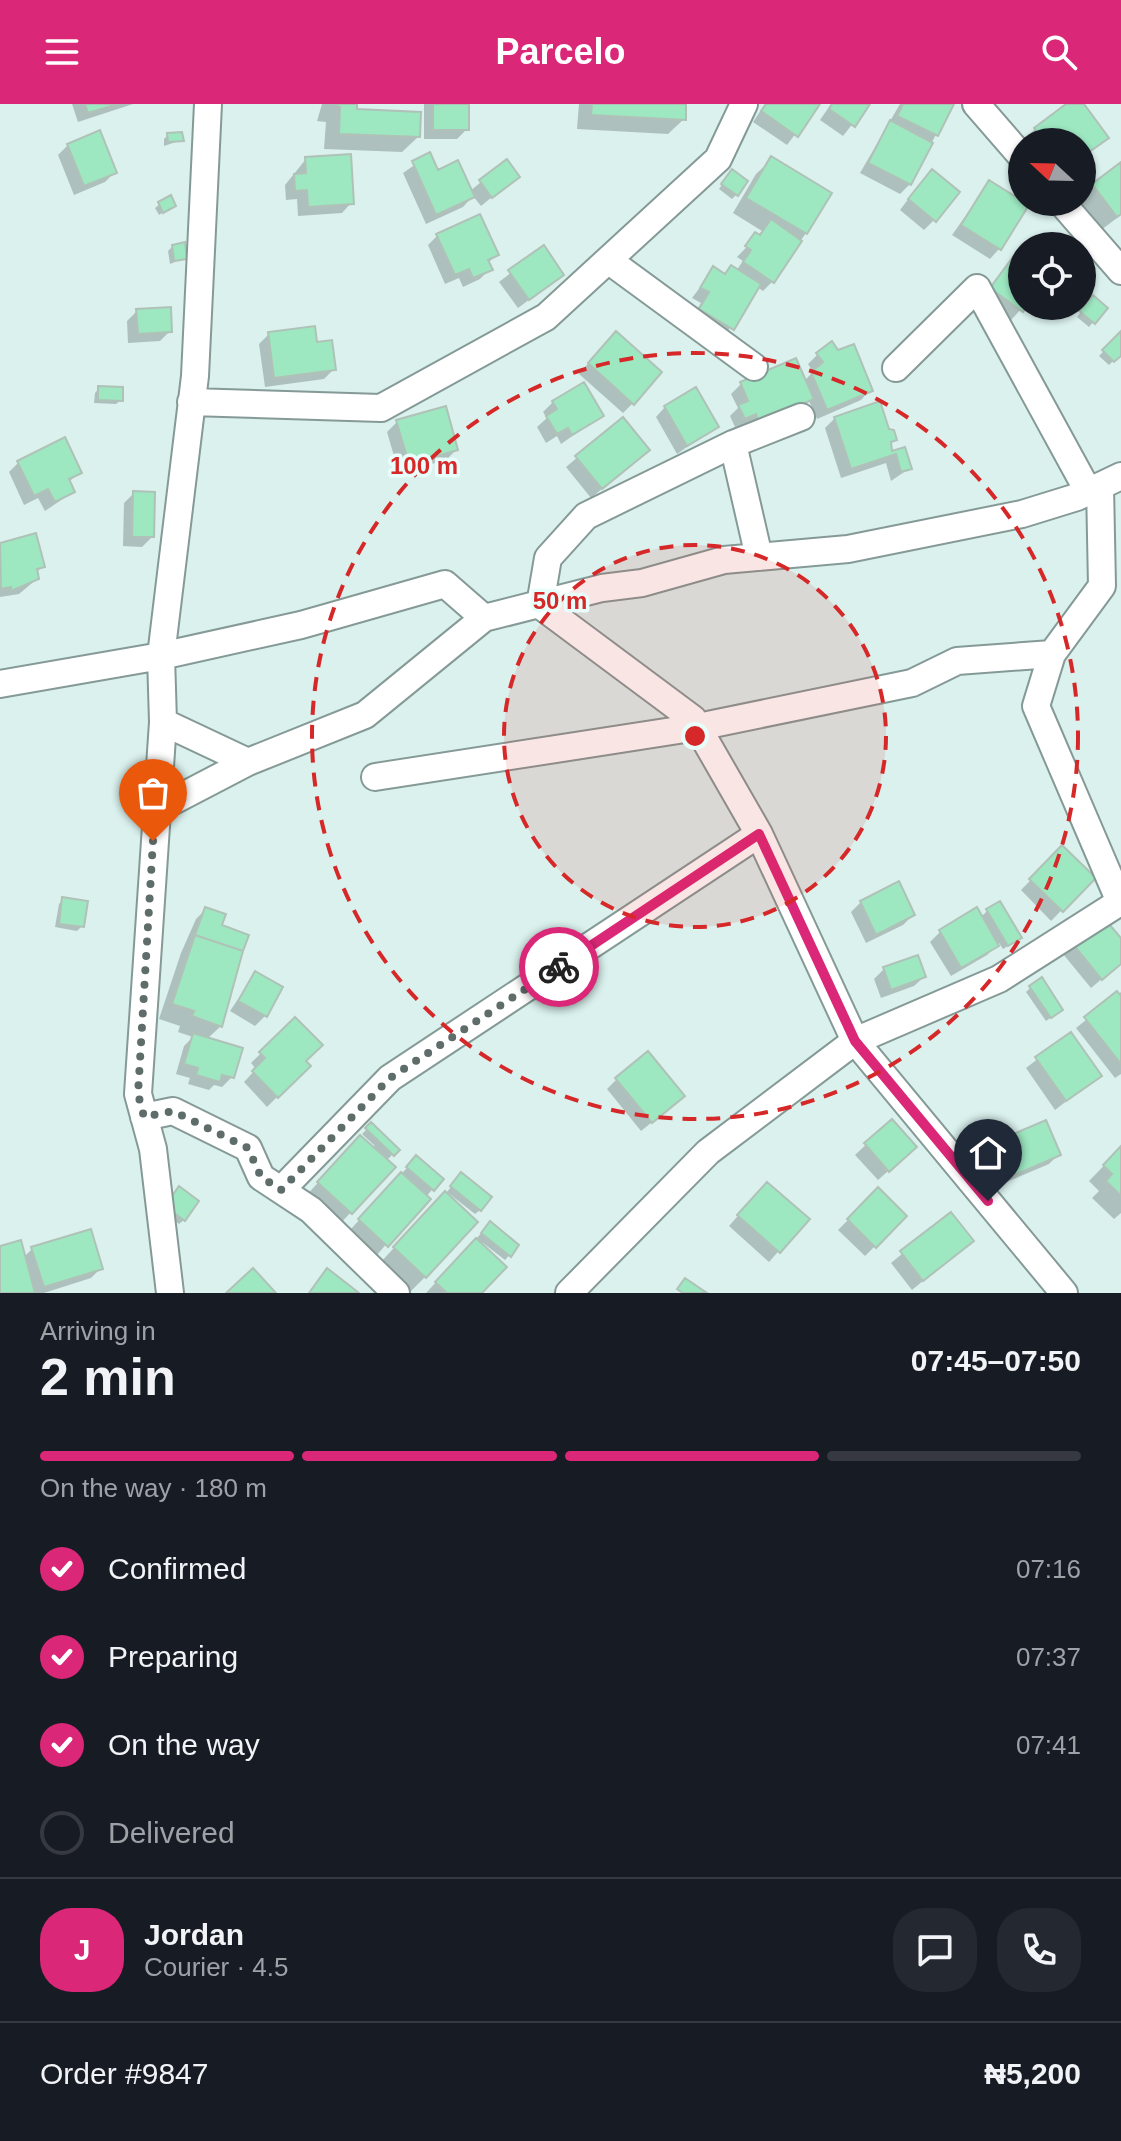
<!DOCTYPE html>
<html lang="en">
<head>
<meta charset="utf-8">
<style>
  :root { --surface:#171b24; --page:#242831; --text:#f1f3f6; --muted:#9ea1a6; --line:#363941; --accent:#db2777 }
  body { margin:0; font-family:Arial,sans-serif; background:var(--page); color:var(--text); height:100vh; display:flex; flex-direction:column; font-size:30px; white-space:nowrap }
  * { box-sizing:border-box; margin:0 }
  p { font-size:26px; color:var(--muted) }
  .icon { flex:none; width:44px; height:44px; fill:none; stroke:currentColor; stroke-width:2; stroke-linecap:round; stroke-linejoin:round }
  .map { position:relative; height:1189px; overflow:hidden }
  .sheet { display:flex; flex-direction:column; background:var(--surface); flex:1 }
  .sheet>* { flex:none }
  .needle { width:52px; rotate:292deg }
  .tools { position:absolute; left:1008px; top:24px; display:grid; gap:16px }
  .tools a { display:grid; place-items:center; width:88px; height:88px; border-radius:50%; background:var(--surface); box-shadow:0 2px 6px #0004; font-size:40px }
  .pin { position:absolute; display:grid; place-items:center; width:68px; height:68px; color:#fff; margin:-82px -34px; border-radius:50% 50% 50% 0; rotate:-45deg; box-shadow:0 0 8px #0007 }
  .pin .icon { rotate:45deg }
  .courier { position:absolute; display:grid; place-items:center; width:80px; height:80px; margin:-40px; border:6px solid #db2777; border-radius:50%; background:#fff; color:#222; box-shadow:0 2px 10px #0007 }
  .summary em { font-style:normal; font-weight:700 }
  .summary div { display:flex; flex-direction:column-reverse }
  .summary { display:flex; align-items:center; justify-content:space-between; height:136px; padding:0 40px }
  h1 { font-size:52px; font-weight:700; line-height:60px }
  .bar { display:grid; grid-template-columns:repeat(4,1fr); gap:12px 8px; align-content:center; height:96px; padding:0 40px }
  .bar i { height:10px; border-radius:6px; background:var(--line) }
  .bar .selected { background:var(--accent) }
  .bar p { grid-column:span 4 }
  .line { display:flex; align-items:center; gap:20px; padding:0 40px; border-top:2px solid var(--line) }
  .line div { flex:1 }
  .round { display:grid; place-items:center; flex:none; width:84px; height:84px; border-radius:32px; background:var(--page) }
  ol { padding:0 40px; list-style:none }
  li { display:flex; align-items:center; gap:24px; height:88px }
  li p { margin-inline-start:auto }
  li .icon { padding:8px; border-radius:50%; background:var(--accent); color:#fff; stroke-width:4 }
  li:last-child { color:var(--muted) }
  li i { width:44px; height:44px; border:4px solid var(--line); border-radius:50% }
  header { display:flex; justify-content:space-between; align-items:center; height:104px; padding:0 40px; background:var(--accent); color:#fff; font-size:36px; font-weight:700 }
  .map>svg:first-child { display:block }
  .shadow { fill:#0003 }
  .building { fill:#9de7c1; stroke:#b0c2b8; stroke-width:2 }
  .lines { fill:none; stroke-linecap:round; stroke-linejoin:round }
  .minor-casing { stroke:#859a96; stroke-width:30 }
  .minor { stroke:#fff; stroke-width:26 }
  .done { stroke:#5e6c6a; stroke-width:8; stroke-dasharray:0 14.4 }
  .route { stroke:#db2777; stroke-width:10 }
  .ring { fill:none; stroke:#d62828; stroke-width:4; stroke-dasharray:14 10 }
  .centre { fill:#d62828; stroke:#e7fefa; stroke-width:4 }
  .ring-label { font-size:24px; text-anchor:middle; font-weight:bold; fill:#d62828; stroke:#e7fefa; stroke-width:7; stroke-linejoin:round; paint-order:stroke }
</style>
</head>
<body>
<header><svg class="icon" aria-label="menu" viewBox="0 0 24 24"><path d="M4 6h16M4 12h16M4 18h16"/></svg>Parcelo<svg class="icon" aria-label="search" viewBox="0 0 24 24"><circle cx="10" cy="10" r="6"/><path d="M15 15l6 6"/></svg></header>
<div class="map">
<svg width="1121" height="1189" viewBox="0 0 1121 1189">
  <rect width="100%" height="100%" fill="#daf1ed"/>
  <path class="shadow" d="M 72,0 L 133,0 L 78,18 Z
    M 322,0 L 355,0 L 355,7 L 418,33 L 402,48 L 324,45 L 326,18 L 317,17 Z
    M 424,0 L 467,0 L 467,25 L 457,35 L 424,35 Z
    M 579,0 L 684,0 L 684,15 L 668,30 L 577,25 Z
    M 765,0 L 818,0 L 787,41 L 753,18 Z
    M 831,0 L 868,0 L 843,32 L 820,16 Z
    M 900,0 L 952,0 L 910,80 L 900,90 L 860,69 Z
    M 1069,0 L 1082,0 L 1106,33 L 1096,43 L 1082,54 L 1082,38 L 1027,38 L 1025,35 L 1035,25 Z
    M 168,31 L 182,36 L 164,42 L 164,35 Z
    M 68,41 L 115,68 L 105,78 L 74,91 L 58,51 Z
    M 429,51 L 437,69 L 470,87 L 507,57 L 518,72 L 481,102 L 473,92 L 463,103 L 426,120 L 403,69 Z
    M 306,55 L 351,99 L 342,109 L 298,112 L 297,95 L 286,96 L 285,81 Z
    M 772,55 L 806,129 L 772,178 L 763,187 L 757,183 L 723,234 L 691,215 L 701,199 L 692,194 L 714,165 L 723,171 L 731,163 L 736,167 L 743,157 L 737,153 L 762,127 L 733,109 L 756,70 Z
    M 1121,61 L 1121,111 L 1101,126 L 1080,98 L 1093,81 Z
    M 728,72 L 737,90 L 732,95 L 719,85 Z
    M 922,77 L 934,116 L 924,126 L 900,106 Z
    M 989,79 L 999,145 L 990,155 L 952,131 Z
    M 160,100 L 174,102 L 159,111 L 155,104 Z
    M 438,131 L 496,151 L 488,159 L 490,165 L 480,175 L 463,183 L 459,174 L 445,180 L 428,141 Z
    M 173,142 L 185,154 L 170,160 L 168,147 Z
    M 543,144 L 562,171 L 518,204 L 499,178 Z
    M 1022,145 L 1024,202 L 1011,216 L 982,194 Z
    M 1089,198 L 1105,204 L 1089,223 L 1077,213 Z
    M 137,207 L 170,227 L 160,237 L 128,239 L 127,217 Z
    M 269,230 L 315,240 L 334,265 L 324,275 L 265,283 L 259,240 Z
    M 1121,230 L 1121,249 L 1109,261 L 1099,252 Z
    M 606,239 L 633,299 L 623,309 L 579,270 Z
    M 817,251 L 870,286 L 861,296 L 817,315 L 809,297 L 802,304 L 749,327 L 746,319 L 735,323 L 730,312 L 738,304 L 731,290 L 741,280 L 804,277 L 813,268 L 808,260 Z
    M 99,284 L 121,296 L 116,300 L 94,299 L 95,289 Z
    M 553,298 L 601,312 L 561,340 L 557,332 L 546,339 L 537,323 L 547,314 L 543,308 Z
    M 665,303 L 717,322 L 677,350 L 656,313 Z
    M 835,314 L 887,326 L 895,335 L 890,341 L 890,350 L 904,346 L 910,364 L 891,377 L 886,359 L 841,374 L 825,324 Z
    M 623,315 L 638,355 L 591,394 L 566,363 Z
    M 397,318 L 456,346 L 446,356 L 399,369 L 387,328 Z
    M 19,358 L 79,368 L 68,379 L 73,388 L 45,407 L 38,394 L 24,401 L 9,368 Z
    M 134,389 L 152,433 L 142,443 L 123,442 L 124,399 Z
    M 34,431 L 43,462 L 36,469 L 37,475 L 19,490 L 0,493 L 0,441 Z
    M 1062,744 L 1093,774 L 1051,817 L 1021,786 Z
    M 63,795 L 82,822 L 77,827 L 55,823 L 59,800 Z
    M 861,798 L 913,811 L 903,821 L 866,839 L 851,808 Z
    M 206,805 L 220,823 L 226,889 L 232,890 L 221,922 L 207,935 L 232,973 L 222,983 L 214,981 L 209,986 L 188,980 L 190,974 L 176,970 L 184,942 L 193,933 L 178,928 L 180,922 L 159,915 L 181,849 L 196,815 Z
    M 987,807 L 1015,838 L 1003,845 L 999,839 L 987,851 L 951,872 L 930,838 L 940,828 L 981,813 Z
    M 1121,837 L 1121,859 L 1091,884 L 1063,850 L 1073,841 Z
    M 884,865 L 924,873 L 914,882 L 881,894 L 874,875 Z
    M 255,870 L 265,912 L 255,922 L 230,907 Z
    M 1031,883 L 1056,910 L 1046,917 L 1026,888 Z
    M 1121,888 L 1121,970 L 1115,974 L 1076,924 Z
    M 295,916 L 304,957 L 308,962 L 267,1003 L 244,978 L 256,965 L 251,959 Z
    M 1070,930 L 1099,972 L 1055,1006 L 1026,964 Z
    M 617,975 L 672,1002 L 641,1027 L 607,985 Z
    M 891,1017 L 904,1053 L 878,1076 L 855,1051 Z
    M 371,1021 L 397,1046 L 386,1057 L 393,1064 L 336,1124 L 304,1094 L 345,1049 L 375,1042 L 362,1030 Z
    M 998,1039 L 1059,1050 L 1049,1060 L 1002,1080 L 988,1049 Z
    M 1121,1044 L 1121,1109 L 1114,1115 L 1092,1094 L 1099,1087 L 1089,1077 Z
    M 416,1054 L 441,1075 L 377,1151 L 350,1126 Z
    M 457,1075 L 480,1106 L 475,1110 L 447,1088 Z
    M 878,1086 L 905,1112 L 865,1152 L 838,1126 Z
    M 174,1089 L 184,1116 L 179,1120 L 162,1107 Z
    M 757,1090 L 807,1115 L 769,1158 L 729,1122 Z
    M 430,1105 L 425,1173 L 410,1188 L 379,1160 Z
    M 950,1110 L 971,1137 L 912,1186 L 891,1159 Z
    M 486,1124 L 517,1142 L 505,1156 L 483,1139 L 481,1141 L 479,1189 L 426,1189 Z
    M 0,1144 L 24,1153 L 32,1145 L 101,1164 L 91,1174 L 44,1189 L 0,1189 Z"/>
  <path class="building" d="M 85,0 L 118,0 L 88,9 Z
    M 331,0 L 357,0 L 357,5 L 421,8 L 420,33 L 339,30 L 340,3 Z
    M 433,0 L 469,0 L 469,26 L 433,26 Z
    M 592,0 L 686,0 L 686,16 L 591,11 Z
    M 766,0 L 820,0 L 798,33 L 761,7 Z
    M 832,0 L 870,0 L 855,23 L 829,5 Z
    M 903,0 L 954,0 L 938,32 L 897,12 Z
    M 1066,0 L 1084,0 L 1109,34 L 1082,53 L 1082,38 L 1044,38 L 1034,24 Z
    M 890,16 L 933,39 L 911,81 L 868,59 Z
    M 100,26 L 117,69 L 84,82 L 67,40 Z
    M 182,28 L 184,37 L 168,38 L 167,29 Z
    M 430,48 L 438,66 L 458,56 L 475,93 L 436,111 L 412,57 Z
    M 351,50 L 354,100 L 308,103 L 307,86 L 295,87 L 294,70 L 306,69 L 305,53 Z
    M 771,52 L 832,89 L 807,130 L 746,94 Z
    M 507,55 L 520,73 L 492,94 L 479,76 Z
    M 1121,58 L 1121,110 L 1117,113 L 1092,80 Z
    M 732,65 L 748,77 L 738,92 L 721,80 Z
    M 932,65 L 960,88 L 936,118 L 908,95 Z
    M 989,76 L 1029,101 L 1001,146 L 961,121 Z
    M 171,91 L 176,102 L 163,109 L 158,98 Z
    M 480,110 L 499,151 L 488,156 L 493,166 L 473,174 L 469,165 L 455,171 L 436,130 Z
    M 771,115 L 802,137 L 774,179 L 743,158 L 751,146 L 745,142 L 755,128 L 760,131 Z
    M 185,138 L 187,155 L 174,157 L 172,141 Z
    M 544,141 L 564,171 L 529,196 L 508,166 Z
    M 1021,142 L 1022,202 L 1027,202 L 1023,208 L 990,184 Z
    M 731,161 L 761,180 L 734,226 L 699,205 L 709,188 L 700,184 L 713,162 L 725,170 Z
    M 1093,191 L 1108,204 L 1095,220 L 1079,207 Z
    M 171,203 L 172,228 L 138,230 L 136,205 Z
    M 315,222 L 317,238 L 332,236 L 336,266 L 274,274 L 268,228 Z
    M 616,227 L 662,268 L 634,301 L 588,259 Z
    M 1121,227 L 1121,252 L 1114,258 L 1102,246 Z
    M 832,237 L 838,246 L 854,240 L 873,287 L 827,306 L 811,268 L 823,258 L 816,249 Z
    M 796,254 L 814,295 L 759,319 L 756,310 L 745,315 L 738,301 L 748,297 L 740,278 Z
    M 584,278 L 604,312 L 572,331 L 568,324 L 557,330 L 546,312 L 557,305 L 552,297 Z
    M 98,282 L 123,283 L 123,297 L 98,296 Z
    M 696,283 L 719,323 L 687,342 L 664,302 Z
    M 880,297 L 889,325 L 894,326 L 897,336 L 891,338 L 892,347 L 905,343 L 912,365 L 901,368 L 896,350 L 851,365 L 834,313 Z
    M 446,302 L 458,346 L 409,360 L 396,316 Z
    M 623,313 L 650,346 L 602,385 L 575,352 Z
    M 65,333 L 82,369 L 69,375 L 75,388 L 55,398 L 48,385 L 34,392 L 17,357 Z
    M 133,387 L 155,388 L 154,433 L 132,433 Z
    M 36,429 L 45,463 L 37,465 L 39,475 L 11,487 L 11,483 L 1,485 L 0,439 Z
    M 1062,741 L 1096,774 L 1063,808 L 1029,775 Z
    M 899,777 L 915,811 L 876,831 L 860,797 Z
    M 62,793 L 88,797 L 84,823 L 59,820 Z
    M 1000,797 L 1022,834 L 1008,842 L 986,805 Z
    M 205,803 L 226,810 L 222,821 L 249,831 L 243,847 L 195,831 Z
    M 977,803 L 999,842 L 961,864 L 939,826 Z
    M 1103,813 L 1121,834 L 1121,860 L 1102,876 L 1072,839 Z
    M 195,831 L 243,847 L 222,923 L 192,912 L 194,907 L 172,900 Z
    M 918,851 L 926,873 L 891,886 L 883,863 Z
    M 255,867 L 283,883 L 267,913 L 238,897 Z
    M 1042,873 L 1063,906 L 1051,914 L 1029,882 Z
    M 1117,887 L 1121,892 L 1121,960 L 1084,913 Z
    M 295,913 L 323,941 L 306,957 L 311,962 L 278,994 L 252,967 L 265,954 L 259,948 Z
    M 1071,928 L 1102,972 L 1066,997 L 1035,953 Z
    M 193,929 L 243,944 L 234,974 L 222,971 L 220,978 L 196,971 L 198,964 L 184,960 Z
    M 648,947 L 685,992 L 652,1019 L 615,974 Z
    M 892,1015 L 917,1043 L 889,1068 L 864,1039 Z
    M 1046,1016 L 1061,1051 L 1012,1072 L 997,1037 Z
    M 371,1018 L 400,1046 L 394,1052 L 365,1024 Z
    M 360,1031 L 396,1063 L 352,1110 L 317,1078 Z
    M 1121,1042 L 1121,1092 L 1106,1077 L 1112,1070 L 1103,1061 Z
    M 416,1051 L 444,1075 L 434,1087 L 406,1063 Z
    M 401,1068 L 431,1095 L 388,1143 L 358,1115 Z
    M 461,1068 L 492,1093 L 481,1107 L 450,1082 Z
    M 767,1078 L 810,1115 L 780,1149 L 737,1111 Z
    M 179,1082 L 199,1097 L 185,1117 L 165,1102 Z
    M 878,1083 L 907,1112 L 876,1144 L 847,1115 Z
    M 445,1087 L 478,1118 L 426,1174 L 393,1143 Z
    M 951,1108 L 974,1137 L 923,1177 L 900,1147 Z
    M 490,1117 L 519,1141 L 511,1153 L 481,1129 Z
    M 91,1125 L 103,1165 L 44,1183 L 31,1143 Z
    M 476,1134 L 507,1163 L 482,1189 L 447,1189 L 435,1178 Z
    M 21,1136 L 35,1189 L 0,1189 L 0,1142 Z
    M 253,1164 L 276,1189 L 226,1189 Z
    M 327,1164 L 359,1189 L 309,1189 Z
    M 685,1174 L 707,1189 L 683,1189 L 677,1185 Z"/>
  <g class="lines">
    <g class="minor-casing">
      <path id="minor" d="M 976,0 L 1022,53
        M 1061,98 L 1121,167
        M 608,156 L 754,263
        M 896,264 L 977,184 L 1088,387
        M 191,298 L 381,304 L 546,213 L 718,55 L 744,0
        M 801,313 L 733,340 L 586,412 L 548,454 L 540,501 L 693,615 L 759,730 L 855,937 L 1064,1189
        M 733,340 L 759,453
        M 0,580 L 161,552 L 301,521 L 445,480 L 484,514
        M 163,618 L 248,658
        M 375,673 L 698,623 L 912,579 L 957,557 L 1052,550
        M 154,707 L 248,658 L 365,611 L 484,514 L 602,484 L 642,479 L 724,456 L 848,445 L 1022,410 L 1077,393 L 1121,372
        M 144,1013 L 173,1007 L 248,1044 L 261,1073 L 311,1106 L 396,1189
        M 281,1086 L 390,974 L 759,730
        M 170,1189 L 153,1045 L 138,990 L 163,618 L 161,552 L 195,272 L 208,0
        M 569,1189 L 708,1048 L 855,937 L 999,875 L 1120,798 L 1036,602 L 1052,550 L 1102,482 L 1100,382"/>
    </g>
    <use href="#minor" class="minor"/>
  </g>
  <g class="lines">
    <path class="done" d="M 153,737 L 138,990 L 144,1013 L 173,1007 L 248,1044 L 261,1073 L 281,1086 L 390,974 L 559,863"/>
    <path class="route" d="M 559,863 L 759,730 L 855,937 L 988,1097"/>
  </g>
  <circle cx="695" cy="632" r="191" fill="#d62828" fill-opacity=".12"/>
  <g class="ring">
    <circle cx="695" cy="632" r="191"/>
    <circle cx="695" cy="632" r="383"/>
  </g>
  <circle cx="695" cy="632" r="12" class="centre"/>
  <g class="ring-label">
    <text x="424" y="370">100 m</text>
    <text x="560" y="505">50 m</text>
  </g>
</svg>
<div class="tools">
<a><svg class="needle" viewBox="-14 -14 28 28"><path d="M0-13l5 13h-10z" fill="#e53935"/><path d="M0 13l5-13h-10z" fill="#9ea1a6"/></svg></a>
<a><svg class="icon" aria-label="locate" viewBox="0 0 24 24"><circle cx="12" cy="12" r="6"/><path d="M12 2v4M12 18v4M2 12h4M18 12h4"/></svg></a>
</div>
<div class="pin" style="left:153px;top:737px;background:#ea580c"><svg class="icon" aria-label="bag" viewBox="0 0 24 24"><path d="M5 8h14l-1 12H6zM9 8a3 3 0 0 1 6 0"/></svg></div>
<div class="pin" style="left:988px;top:1097px;background:#1f2937"><svg class="icon" aria-label="home" viewBox="0 0 24 24"><path d="M3 11l9-7 9 7M6 9v11h12V9"/></svg></div>
<div class="courier" style="left:559px;top:863px"><svg class="icon" aria-label="bike" viewBox="0 0 24 24"><circle cx="6" cy="16" r="4"/><circle cx="18" cy="16" r="4"/><path d="M6 16l4-8h5l3 8M10 8l3 8H6M13 5h3"/></svg></div>
</div>
<section class="sheet">
<div class="summary"><div><h1>2 min</h1><p>Arriving in</p></div><em>07:45–07:50</em></div>
<div class="bar"><i class="selected"></i><i class="selected"></i><i class="selected"></i><i></i><p>On the way · 180 m</p></div>
<ol>
<li><svg class="icon" aria-label="check" viewBox="0 0 24 24"><path d="M5 12l5 5 9-10"/></svg>Confirmed<p>07:16</p></li>
<li><svg class="icon" aria-label="check" viewBox="0 0 24 24"><path d="M5 12l5 5 9-10"/></svg>Preparing<p>07:37</p></li>
<li><svg class="icon" aria-label="check" viewBox="0 0 24 24"><path d="M5 12l5 5 9-10"/></svg>On the way<p>07:41</p></li>
<li><i></i>Delivered</li>
</ol>
<div class="line" style="height:144px"><b class="round" style="background:var(--accent);color:#fff">J</b><div><b>Jordan</b><p>Courier · 4.5</p></div><a class="round"><svg class="icon" aria-label="chat" viewBox="0 0 24 24"><path d="M4 5h16v11H9l-5 4z"/></svg></a><a class="round"><svg class="icon" aria-label="phone" viewBox="0 0 24 24"><path d="M5 4h4l2 5-3 2q2 4 5 5l2-3 5 2v4C11 20 4 13 5 4z"/></svg></a></div>
<div class="line" style="height:104px"><div>Order #9847</div><b>₦5,200</b></div>
</section>
</body>
</html>
